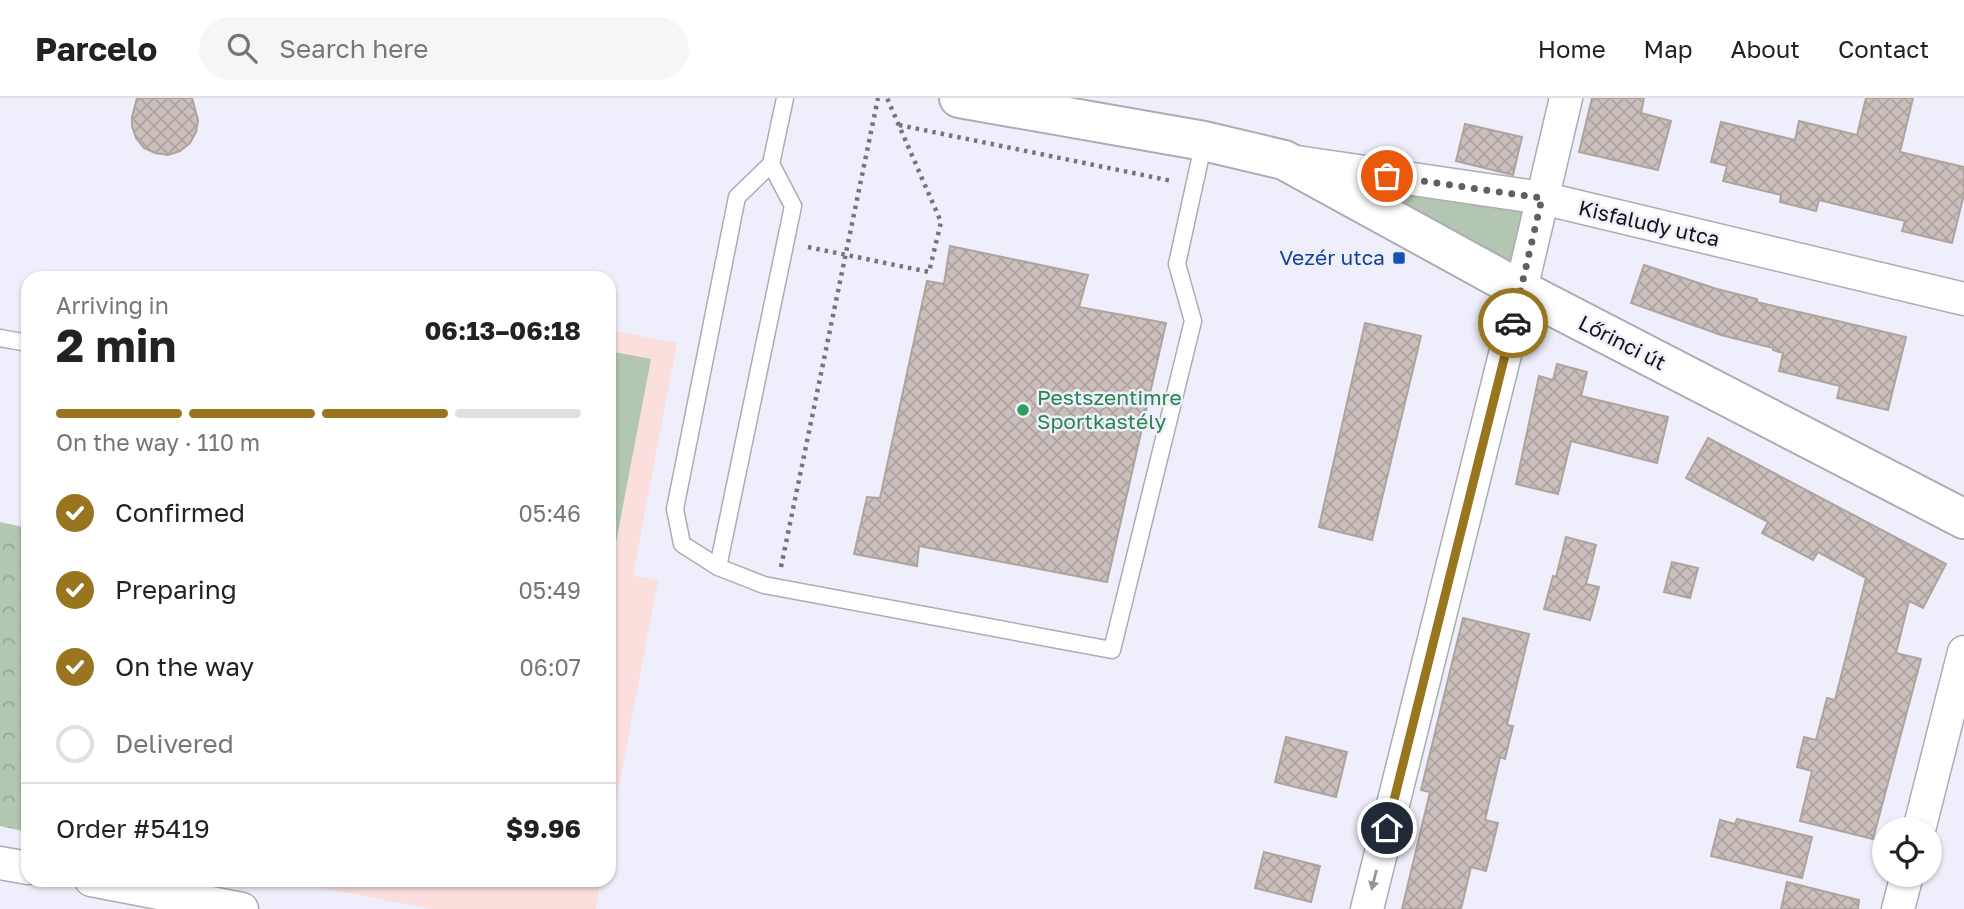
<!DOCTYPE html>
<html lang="en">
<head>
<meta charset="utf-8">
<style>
  :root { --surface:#fff; --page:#f6f6f6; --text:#222; --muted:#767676; --line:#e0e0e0; --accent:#98751e }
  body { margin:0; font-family:"Golos Text",sans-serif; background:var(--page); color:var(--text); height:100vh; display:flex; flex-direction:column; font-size:26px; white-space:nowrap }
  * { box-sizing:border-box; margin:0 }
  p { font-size:23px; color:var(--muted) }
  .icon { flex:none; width:38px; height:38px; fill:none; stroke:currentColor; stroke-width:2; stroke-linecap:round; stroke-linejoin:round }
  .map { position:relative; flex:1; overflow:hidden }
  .side { position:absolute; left:21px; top:173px; width:595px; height:616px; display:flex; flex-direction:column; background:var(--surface); border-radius:21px; box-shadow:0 2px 5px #0004 }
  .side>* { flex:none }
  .buttons { position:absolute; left:1872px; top:719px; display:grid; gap:14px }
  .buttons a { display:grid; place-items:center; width:70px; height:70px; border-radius:50%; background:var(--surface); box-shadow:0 2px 5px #0004; font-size:35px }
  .pin { position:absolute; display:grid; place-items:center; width:60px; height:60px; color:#fff; margin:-30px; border:4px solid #fff; border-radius:50%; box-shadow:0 2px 7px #0007 }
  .courier { position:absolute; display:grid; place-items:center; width:70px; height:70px; margin:-35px; border:5px solid #98751e; border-radius:50%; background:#fff; color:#222; box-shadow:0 2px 9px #0007 }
  .summary em { font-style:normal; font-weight:700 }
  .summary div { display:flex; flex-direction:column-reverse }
  .summary { display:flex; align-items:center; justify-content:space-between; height:119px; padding:0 35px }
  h1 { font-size:46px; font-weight:700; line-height:52px }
  .bar { display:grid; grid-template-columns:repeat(4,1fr); gap:10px 7px; align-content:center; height:84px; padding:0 35px }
  .bar i { height:9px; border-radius:5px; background:var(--line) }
  .bar .current { background:var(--accent) }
  .bar p { grid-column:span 4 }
  .line { display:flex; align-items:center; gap:18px; padding:0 35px; border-top:2px solid var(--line) }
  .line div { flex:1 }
  ol { padding:0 35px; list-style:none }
  li { display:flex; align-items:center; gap:21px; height:77px }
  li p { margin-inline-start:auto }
  li .icon { padding:7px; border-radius:50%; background:var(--accent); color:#fff; stroke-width:4 }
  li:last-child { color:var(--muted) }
  li i { width:38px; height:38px; border:4px solid var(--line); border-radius:50% }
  header { display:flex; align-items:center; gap:42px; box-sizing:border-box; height:98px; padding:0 35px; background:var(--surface); border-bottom:2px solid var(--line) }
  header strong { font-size:33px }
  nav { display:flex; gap:38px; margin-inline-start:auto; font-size:24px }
  .search { width:490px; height:63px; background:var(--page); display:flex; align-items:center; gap:18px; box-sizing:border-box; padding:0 24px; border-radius:38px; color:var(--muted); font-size:26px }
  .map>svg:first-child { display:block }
  .education { fill:#fadfdd }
  .green { fill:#b2c6b1 }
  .park { fill:url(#park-crowns) }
  .building { fill:url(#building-cross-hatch); stroke:#afa3a0; stroke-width:2 }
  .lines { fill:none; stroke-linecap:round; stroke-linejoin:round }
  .lane-casing { stroke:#abacb6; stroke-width:19 }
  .street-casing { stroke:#abacb6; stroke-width:35 }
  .secondary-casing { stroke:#abacb6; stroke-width:42 }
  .path { stroke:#75767d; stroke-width:4.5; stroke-dasharray:3.5 5; stroke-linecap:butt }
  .lane { stroke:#fff; stroke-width:16 }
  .street { stroke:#fff; stroke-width:32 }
  .secondary { stroke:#fff; stroke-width:38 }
  .oneway { fill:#949596 }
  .done { stroke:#5f6066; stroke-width:7; stroke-dasharray:0 12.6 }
  .route { stroke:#98751e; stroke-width:9 }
  .transit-dot { fill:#1a4fb4; stroke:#eeeffa; stroke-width:2.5 }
  .leisure-dot { fill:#2e9e5b; stroke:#eeeffa; stroke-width:2.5 }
  .labels { text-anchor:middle; stroke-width:5; stroke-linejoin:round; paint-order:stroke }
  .street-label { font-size:21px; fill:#121316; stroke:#eeeffa }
  .transit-label { font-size:21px; fill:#164399; stroke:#eeeffa; text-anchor:end }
  .leisure-label { font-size:21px; fill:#27864d; stroke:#eeeffa; text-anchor:start }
</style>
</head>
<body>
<header>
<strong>Parcelo</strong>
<div class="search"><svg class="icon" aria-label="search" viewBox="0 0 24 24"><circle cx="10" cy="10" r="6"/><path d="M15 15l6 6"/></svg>Search here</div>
<nav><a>Home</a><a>Map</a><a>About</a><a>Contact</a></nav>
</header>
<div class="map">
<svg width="1964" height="811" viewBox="0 0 1964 811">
  <defs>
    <pattern id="park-crowns" width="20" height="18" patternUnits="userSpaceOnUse" patternTransform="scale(1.75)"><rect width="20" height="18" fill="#b2c6b1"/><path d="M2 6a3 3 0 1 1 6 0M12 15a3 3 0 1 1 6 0" fill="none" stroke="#98a998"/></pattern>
    <pattern id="building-cross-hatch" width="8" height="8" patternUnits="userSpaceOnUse" patternTransform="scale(1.75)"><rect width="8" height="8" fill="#cbbfbc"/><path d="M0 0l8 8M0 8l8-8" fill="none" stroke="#ada3a1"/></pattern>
  </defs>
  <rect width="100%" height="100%" fill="#eeeffa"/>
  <path class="education" d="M 609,232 L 677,245 L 633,477 L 658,483 L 609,741 Z
    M 281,782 L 601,782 L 596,811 L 431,811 Z"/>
  <path class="green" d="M 1284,62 L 1542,100 L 1521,192 Z
    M 609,253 L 651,261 L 613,460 L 609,460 Z"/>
  <path class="park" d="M 0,424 L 28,430 L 28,734 L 0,728 Z"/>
  <path class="building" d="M 137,0 L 192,0 L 198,22 L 196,34 L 190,45 L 180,53 L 168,57 L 155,55 L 144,50 L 136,40 L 132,28 L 132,19 Z
    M 1592,0 L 1644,0 L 1641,15 L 1671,23 L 1658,72 L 1579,54 Z
    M 1866,0 L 1913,0 L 1900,54 L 1964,69 L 1964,96 L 1952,145 L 1902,133 L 1905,123 L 1819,102 L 1816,113 L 1780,104 L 1781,97 L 1723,83 L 1727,68 L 1711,64 L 1721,24 L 1795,42 L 1799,23 L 1857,37 Z
    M 1465,26 L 1522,39 L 1513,77 L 1456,63 Z
    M 950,148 L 1088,177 L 1079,209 L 1166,225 L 1107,484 L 919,448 L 917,468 L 854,456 L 867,399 L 880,400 L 927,183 L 944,186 Z
    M 1644,167 L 1717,191 L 1757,201 L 1757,204 L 1906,239 L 1888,312 L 1837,300 L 1840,288 L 1779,273 L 1783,255 L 1773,252 L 1773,250 L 1721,237 L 1631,205 Z
    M 1365,225 L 1421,238 L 1372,442 L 1319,429 Z
    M 1557,266 L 1587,274 L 1581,298 L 1668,319 L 1657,365 L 1571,343 L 1558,396 L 1516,386 L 1539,278 L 1553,282 Z
    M 1708,340 L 1946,466 L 1923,510 L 1909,503 L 1896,555 L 1921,561 L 1873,741 L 1800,723 L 1812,673 L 1797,669 L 1804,639 L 1816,642 L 1827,600 L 1835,602 L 1866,480 L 1818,454 L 1813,462 L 1762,435 L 1768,424 L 1686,380 Z
    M 1566,439 L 1596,447 L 1586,486 L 1599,489 L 1590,522 L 1544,511 L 1553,478 L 1556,479 Z
    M 1672,464 L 1698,470 L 1690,500 L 1664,494 Z
    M 1463,520 L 1529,536 L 1507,627 L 1513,628 L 1505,661 L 1500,659 L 1485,722 L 1498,725 L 1486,773 L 1471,769 L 1461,811 L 1402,811 L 1430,694 L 1421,692 Z
    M 1286,639 L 1347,654 L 1336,699 L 1275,684 Z
    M 1737,721 L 1812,739 L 1802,780 L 1711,758 L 1720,722 L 1735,726 Z
    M 1264,754 L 1320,768 L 1311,804 L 1255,790 Z
    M 1787,784 L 1859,802 L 1858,811 L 1781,811 Z"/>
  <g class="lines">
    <g class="lane-casing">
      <path id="lane" d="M 785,0 L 771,66 L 737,99 L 675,411 L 682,446 L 718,469 L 764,487 L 1112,552 L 1193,223 L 1177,166 L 1204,43
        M 0,240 L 28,245
        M 718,469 L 793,108 L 771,66"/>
    </g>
    <g class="street-casing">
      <path id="street" d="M 1297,64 L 1542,100 L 1964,201
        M 1919,732 L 1964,554
        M 0,765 L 28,770
        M 91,782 L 242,811
        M 1367,811 L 1521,192 L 1566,0
        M 1898,811 L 1907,777"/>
    </g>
    <g class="secondary-casing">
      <path id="secondary" d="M 959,0 L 1204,43 L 1284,62 L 1521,192 L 1964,421"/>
    </g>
    <path class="path" d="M 899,27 L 1172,83
      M 808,149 L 929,174 L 941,124 L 887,0
      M 781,469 L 878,0"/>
    <use href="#lane" class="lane"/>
    <use href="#street" class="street"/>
    <use href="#secondary" class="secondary"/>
  </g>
  <defs><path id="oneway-solid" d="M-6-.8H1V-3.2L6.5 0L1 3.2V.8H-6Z" transform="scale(1.75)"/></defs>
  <use class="oneway" href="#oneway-solid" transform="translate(1374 782) rotate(104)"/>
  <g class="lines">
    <path class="done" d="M 1387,78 L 1542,100 L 1513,225"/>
    <path class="route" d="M 1387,730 L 1513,225"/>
  </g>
  <rect class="transit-dot" x="1392" y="153" width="14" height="14" rx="3.5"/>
  <circle class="leisure-dot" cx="1023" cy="312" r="7"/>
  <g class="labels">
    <g class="street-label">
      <text transform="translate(1649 126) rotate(13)" y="7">Kisfaludy utca</text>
      <text transform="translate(1622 245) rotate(27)" y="7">Lőrinci út</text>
    </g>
    <g class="transit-label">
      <text x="1385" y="167">Vezér utca</text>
    </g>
    <g class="leisure-label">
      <text x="1037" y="307">Pestszentimre<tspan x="1037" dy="24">Sportkastély</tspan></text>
    </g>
  </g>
</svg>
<div class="buttons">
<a><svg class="icon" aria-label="locate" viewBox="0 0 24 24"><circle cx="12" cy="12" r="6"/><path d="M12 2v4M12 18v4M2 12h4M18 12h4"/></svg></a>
</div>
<div class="pin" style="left:1387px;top:78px;background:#ea580c"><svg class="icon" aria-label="bag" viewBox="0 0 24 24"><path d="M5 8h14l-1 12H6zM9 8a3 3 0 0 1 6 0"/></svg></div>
<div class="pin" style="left:1387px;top:730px;background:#1f2937"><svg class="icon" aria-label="home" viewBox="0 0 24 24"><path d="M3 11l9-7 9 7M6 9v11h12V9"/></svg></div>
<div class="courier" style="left:1513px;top:225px"><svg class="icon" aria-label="car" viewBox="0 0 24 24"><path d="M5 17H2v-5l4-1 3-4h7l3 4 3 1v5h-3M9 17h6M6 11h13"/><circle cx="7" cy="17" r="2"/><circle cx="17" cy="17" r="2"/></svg></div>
<section class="side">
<div class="summary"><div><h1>2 min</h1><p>Arriving in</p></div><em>06:13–06:18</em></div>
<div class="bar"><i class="current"></i><i class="current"></i><i class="current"></i><i></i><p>On the way · 110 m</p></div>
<ol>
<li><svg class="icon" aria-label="check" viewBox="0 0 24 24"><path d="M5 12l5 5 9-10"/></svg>Confirmed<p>05:46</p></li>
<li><svg class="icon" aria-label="check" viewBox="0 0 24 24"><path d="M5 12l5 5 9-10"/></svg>Preparing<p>05:49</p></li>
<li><svg class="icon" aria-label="check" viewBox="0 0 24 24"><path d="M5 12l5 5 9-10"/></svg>On the way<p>06:07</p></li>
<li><i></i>Delivered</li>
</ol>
<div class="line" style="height:91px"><div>Order #5419</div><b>$9.96</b></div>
</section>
</div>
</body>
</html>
